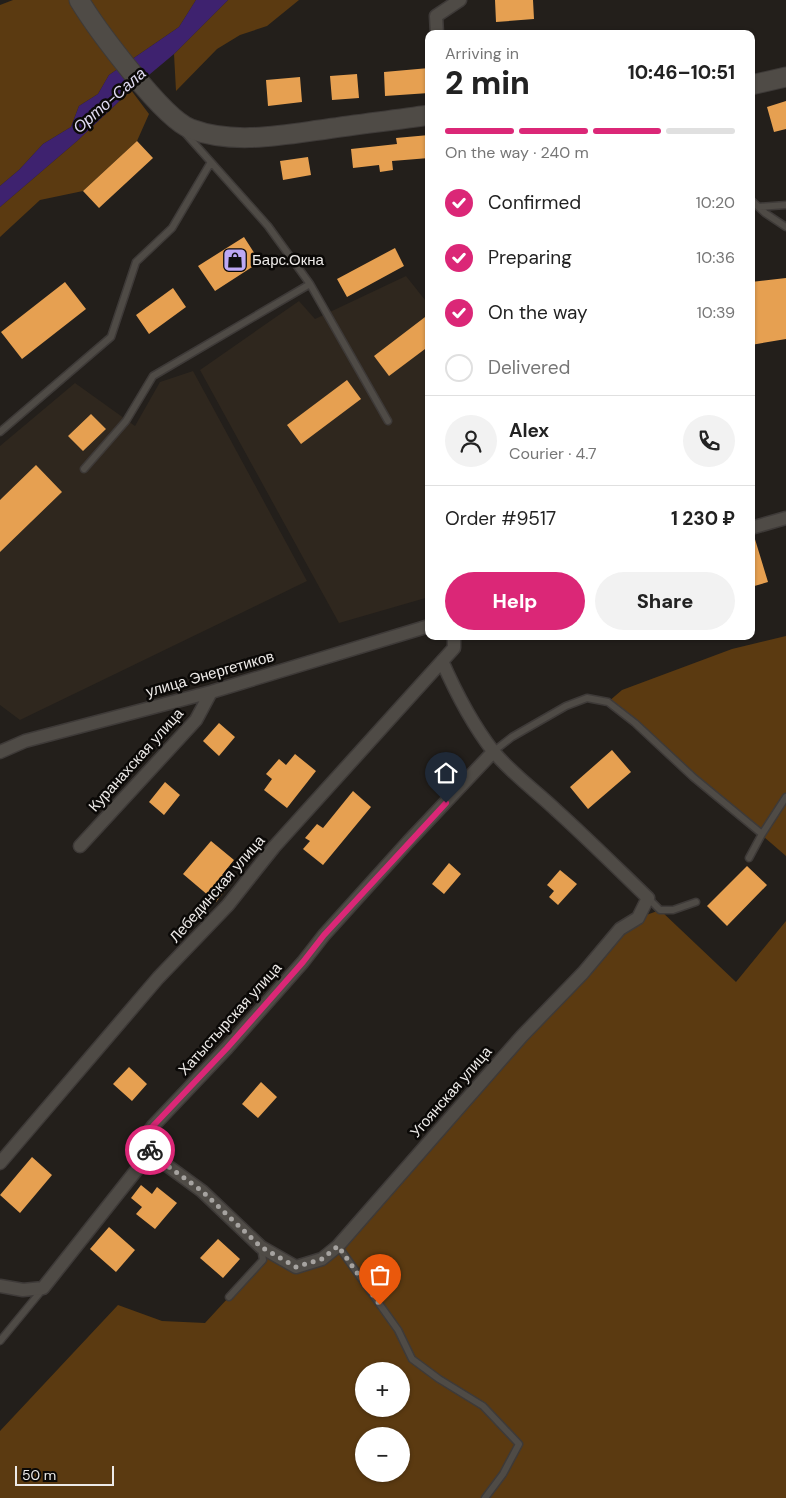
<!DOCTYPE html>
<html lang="en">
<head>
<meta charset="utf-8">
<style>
  :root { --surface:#fff; --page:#f2f2f2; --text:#222; --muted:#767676; --line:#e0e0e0; --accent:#db2777 }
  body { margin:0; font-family:"DM Sans",sans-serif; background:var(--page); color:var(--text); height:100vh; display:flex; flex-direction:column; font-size:19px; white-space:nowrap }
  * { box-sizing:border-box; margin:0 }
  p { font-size:16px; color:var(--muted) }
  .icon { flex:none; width:28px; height:28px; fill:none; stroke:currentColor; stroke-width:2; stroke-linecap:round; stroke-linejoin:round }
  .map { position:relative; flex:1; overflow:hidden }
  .sheet { position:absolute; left:425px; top:30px; width:330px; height:610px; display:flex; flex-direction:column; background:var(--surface); border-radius:10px; box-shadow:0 1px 4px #0004 }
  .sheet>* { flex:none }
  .buttons { position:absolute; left:355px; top:1362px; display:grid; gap:10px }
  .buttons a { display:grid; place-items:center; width:55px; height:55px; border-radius:50%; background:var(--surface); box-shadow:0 1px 4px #0004; font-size:25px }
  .scale { position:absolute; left:15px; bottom:12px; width:99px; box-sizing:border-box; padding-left:5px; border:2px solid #edeae8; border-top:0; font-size:14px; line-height:18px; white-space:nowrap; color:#edeae8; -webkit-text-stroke:4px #0b0907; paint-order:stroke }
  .pin { position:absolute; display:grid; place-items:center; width:42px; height:42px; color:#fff; margin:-51px -21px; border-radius:50% 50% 50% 0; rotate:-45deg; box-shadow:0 0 5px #0007 }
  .pin .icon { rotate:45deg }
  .courier { position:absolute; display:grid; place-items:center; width:50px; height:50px; margin:-25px; border:4px solid #db2777; border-radius:50%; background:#fff; color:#222; box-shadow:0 1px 6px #0007 }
  .summary em { font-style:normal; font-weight:800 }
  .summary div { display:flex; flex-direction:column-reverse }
  .summary { display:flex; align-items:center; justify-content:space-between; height:85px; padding:0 20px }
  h1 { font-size:32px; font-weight:800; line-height:38px }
  .bar { display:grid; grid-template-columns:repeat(4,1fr); gap:8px 5px; align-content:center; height:60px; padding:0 20px }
  .bar i { height:6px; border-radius:4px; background:var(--line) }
  .bar .selected { background:var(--accent) }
  .bar p { grid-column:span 4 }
  .line { display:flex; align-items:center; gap:12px; padding:0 20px; border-top:1px solid var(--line) }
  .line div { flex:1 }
  .round { display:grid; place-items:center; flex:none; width:52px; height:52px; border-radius:26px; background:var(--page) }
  ol { padding:0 20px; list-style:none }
  li { display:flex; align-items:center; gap:15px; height:55px }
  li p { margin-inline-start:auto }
  li .icon { padding:5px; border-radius:50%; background:var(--accent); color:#fff; stroke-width:4 }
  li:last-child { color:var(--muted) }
  li i { width:28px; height:28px; border:2px solid var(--line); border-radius:50% }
  .cta { display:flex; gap:10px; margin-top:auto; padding:10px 20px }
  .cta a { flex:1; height:58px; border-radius:30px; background:var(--accent); color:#fff; font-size:20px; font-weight:800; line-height:58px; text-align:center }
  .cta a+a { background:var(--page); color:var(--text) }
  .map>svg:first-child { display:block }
  .built { fill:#2f271e }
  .green { fill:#5b3a11; fill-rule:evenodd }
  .water { fill:#3e226f }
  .building { fill:#e6a051 }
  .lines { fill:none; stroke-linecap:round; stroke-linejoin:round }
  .lane-casing { stroke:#3e3a38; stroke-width:9 }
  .street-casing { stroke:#3e3a38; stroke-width:15 }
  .secondary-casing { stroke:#3e3a38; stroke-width:21 }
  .lane { stroke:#4f4b46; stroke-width:6 }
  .street { stroke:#4f4b46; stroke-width:12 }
  .secondary { stroke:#4f4b46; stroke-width:19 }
  .done { stroke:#a6a3a0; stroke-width:5; stroke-dasharray:0 9 }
  .route { stroke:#db2777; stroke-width:6 }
  .labels { text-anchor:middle; stroke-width:5; stroke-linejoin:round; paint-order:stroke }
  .poi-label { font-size:15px; fill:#edeae8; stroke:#0b0907; text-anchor:start }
  .street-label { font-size:15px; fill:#edeae8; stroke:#0b0907 }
  .water-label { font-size:16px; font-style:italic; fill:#e0dbf2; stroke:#0b0907 }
</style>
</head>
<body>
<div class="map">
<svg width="786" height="1498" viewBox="0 0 786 1498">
  <rect width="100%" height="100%" fill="#231f1b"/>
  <path class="built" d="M 406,276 L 429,305 L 429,597 L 339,623 L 200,370 L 299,301 L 315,319 Z
    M 193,371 L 307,581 L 20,720 L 0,705 L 0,446 L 75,383 L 135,426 L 160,382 Z"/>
  <path class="green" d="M 13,0 L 196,0 L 179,27 L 109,75 L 98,94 L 79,106 L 71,127 L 43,144 L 19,170 L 0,186 L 0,5 Z
    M 228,0 L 299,0 L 267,26 L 240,35 L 217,49 L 176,91 L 174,54 Z
    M 131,90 L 149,114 L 137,141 L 83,191 L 40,200 L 0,237 L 0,207 L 77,141 Z
    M 786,636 L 786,856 L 608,702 L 622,690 L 732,649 Z
    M 660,910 L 736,982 L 786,921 L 786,1498 L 0,1498 L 0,1431 L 118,1305 L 162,1321 L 205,1323 L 263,1260 L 261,1247 L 296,1267 L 322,1259 L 638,918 ZM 364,1371 L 401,1371 L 401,1409 L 364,1409 ZM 364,1436 L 401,1436 L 401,1474 L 364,1474 Z"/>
  <path class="water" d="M 196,0 L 228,0 L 174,54 L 131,90 L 77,141 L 0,207 L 0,186 L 19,170 L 43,144 L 71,127 L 79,106 L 98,94 L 109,75 L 179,27 Z"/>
  <path class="building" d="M 495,0 L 533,0 L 534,19 L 496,22 Z
    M 429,68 L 429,93 L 385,96 L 384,72 Z
    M 357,74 L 359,98 L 332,100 L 330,76 Z
    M 300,77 L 302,102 L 268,106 L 266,80 Z
    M 786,101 L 786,129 L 774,132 L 767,107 Z
    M 429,135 L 429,158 L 392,161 L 393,170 L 380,172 L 379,165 L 353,168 L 351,149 L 397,144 L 396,138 Z
    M 137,141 L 153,158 L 99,208 L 83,191 Z
    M 308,157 L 311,175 L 283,180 L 280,161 Z
    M 244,237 L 260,262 L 215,291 L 198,266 Z
    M 395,248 L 404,266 L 347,297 L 337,279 Z
    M 786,278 L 786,339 L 751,345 L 751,282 Z
    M 65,282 L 86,309 L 22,359 L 1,332 Z
    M 173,288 L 186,307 L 149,334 L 136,315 Z
    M 429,314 L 429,346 L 389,376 L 374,356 Z
    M 347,380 L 361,399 L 301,444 L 287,425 Z
    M 91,414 L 106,429 L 83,451 L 68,436 Z
    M 36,465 L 62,492 L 0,552 L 0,500 Z
    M 751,536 L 754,536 L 768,582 L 751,587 Z
    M 219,723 L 235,737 L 219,756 L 203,741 Z
    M 612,750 L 631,772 L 588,809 L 570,787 Z
    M 295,754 L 316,771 L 287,808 L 264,790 L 272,779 L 266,774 L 279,759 L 286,765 Z
    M 165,782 L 180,795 L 164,815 L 149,802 Z
    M 353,791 L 371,807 L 323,865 L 303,849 L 310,841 L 305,838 L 317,824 L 323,828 Z
    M 211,841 L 234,860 L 222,875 L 231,883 L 216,902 L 183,874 Z
    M 449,863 L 461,874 L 444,894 L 432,884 Z
    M 747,866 L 767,885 L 727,926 L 707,906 Z
    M 560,870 L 577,884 L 558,905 L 549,897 L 554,891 L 547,885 Z
    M 129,1067 L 147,1084 L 132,1101 L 113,1084 Z
    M 261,1082 L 277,1097 L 258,1118 L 242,1104 Z
    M 32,1157 L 52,1175 L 20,1213 L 0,1195 Z
    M 141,1185 L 152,1194 L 157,1187 L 177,1203 L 155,1229 L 136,1214 L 142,1207 L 131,1198 Z
    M 109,1227 L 135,1250 L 116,1272 L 90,1249 Z
    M 218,1239 L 240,1259 L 223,1278 L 200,1258 Z"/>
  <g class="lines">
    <g class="lane-casing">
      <path id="lane" d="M 185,133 L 268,226 L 310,284 L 388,421
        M 751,200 L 765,213 L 786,227
        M 759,207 L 786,205
        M 0,432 L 111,337 L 136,262 L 172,228 L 211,162
        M 84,469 L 126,421 L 153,376 L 310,284
        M 494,751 L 512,737 L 566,706 L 587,698 L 608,702 L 635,723 L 693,777 L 762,834 L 749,858
        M 762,834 L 786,797
        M 648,898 L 660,910 L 673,910 L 696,902
        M 338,1246 L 398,1330 L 412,1359 L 439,1379 L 483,1406 L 519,1444 L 503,1474 L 485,1498
        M 229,1297 L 263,1260 L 261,1247
        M 0,1341 L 42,1290"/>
    </g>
    <g class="street-casing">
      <path id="street" d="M 437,34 L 436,16 L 460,0
        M 751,528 L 786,518
        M 0,752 L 25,741 L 211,692 L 429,626
        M 80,846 L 196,720 L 211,692
        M 150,1153 L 202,1191 L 261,1247 L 296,1267 L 322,1259 L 338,1246 L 522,1036 L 583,973 L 620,929 L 638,918 L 648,898 C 618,869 588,839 557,811 C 536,791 512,774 493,751 C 472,724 456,693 442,661
        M 0,1163 L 158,978 L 228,905 L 274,847 L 454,648 L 454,636
        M 0,1286 L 23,1290 L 43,1288 L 150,1153 L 147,1134 L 153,1126 L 227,1048 L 303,962 L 324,935 L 408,842 L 494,751"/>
    </g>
    <g class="secondary-casing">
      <path id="secondary" d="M 79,0 C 96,28 163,119 191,129 C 234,145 282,135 327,129 C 361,124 395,120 429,115
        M 751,85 L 786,77"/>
    </g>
    <use href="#lane" class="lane"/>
    <use href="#street" class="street"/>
    <use href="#secondary" class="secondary"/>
  </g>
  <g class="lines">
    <path class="done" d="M 150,1150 L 150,1153 L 202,1191 L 261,1247 L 296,1267 L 322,1259 L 338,1246 L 380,1305"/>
    <path class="route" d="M 150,1150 L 147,1134 L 153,1126 L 227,1048 L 303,962 L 324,935 L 446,803"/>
  </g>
  <defs>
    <g id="shop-square" transform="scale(1.25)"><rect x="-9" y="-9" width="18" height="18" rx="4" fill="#bda9f5" stroke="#0b0907"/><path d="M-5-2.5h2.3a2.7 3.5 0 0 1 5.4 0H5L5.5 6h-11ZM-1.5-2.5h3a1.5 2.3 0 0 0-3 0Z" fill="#111"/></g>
  </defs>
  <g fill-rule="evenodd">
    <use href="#shop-square" x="235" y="260"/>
  </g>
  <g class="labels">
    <g class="poi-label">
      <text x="252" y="265">Барс.Окна</text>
    </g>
    <g class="street-label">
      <text transform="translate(210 674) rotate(-16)" y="5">улица Энергетиков</text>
      <text transform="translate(136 760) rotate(-48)" y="5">Куранахская улица</text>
      <text transform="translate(217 889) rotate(-49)" y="5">Лебединская улица</text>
      <text transform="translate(230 1019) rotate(-48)" y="5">Хатыстырская улица</text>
      <text transform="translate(451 1092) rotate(-49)" y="5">Угоянская улица</text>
    </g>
    <g class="water-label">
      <text transform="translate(109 100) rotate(-41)" y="6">Орто-Сала</text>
    </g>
  </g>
</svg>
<div class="buttons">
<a>+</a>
<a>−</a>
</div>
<div class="scale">50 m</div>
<div class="pin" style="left:380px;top:1305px;background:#ea580c"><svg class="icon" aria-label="bag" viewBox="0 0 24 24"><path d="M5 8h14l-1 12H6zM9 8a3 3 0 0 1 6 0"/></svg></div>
<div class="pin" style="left:446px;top:803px;background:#1f2937"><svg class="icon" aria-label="home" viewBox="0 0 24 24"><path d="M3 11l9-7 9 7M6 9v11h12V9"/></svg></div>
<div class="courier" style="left:150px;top:1150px"><svg class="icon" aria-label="bike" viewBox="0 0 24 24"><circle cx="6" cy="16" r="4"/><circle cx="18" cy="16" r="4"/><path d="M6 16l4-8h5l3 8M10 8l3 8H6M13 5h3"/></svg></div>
<section class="sheet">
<div class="summary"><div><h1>2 min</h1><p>Arriving in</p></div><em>10:46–10:51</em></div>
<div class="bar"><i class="selected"></i><i class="selected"></i><i class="selected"></i><i></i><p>On the way · 240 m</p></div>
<ol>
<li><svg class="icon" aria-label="check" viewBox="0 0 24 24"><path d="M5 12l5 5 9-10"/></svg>Confirmed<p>10:20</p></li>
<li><svg class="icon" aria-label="check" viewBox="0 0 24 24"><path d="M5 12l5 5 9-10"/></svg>Preparing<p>10:36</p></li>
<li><svg class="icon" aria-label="check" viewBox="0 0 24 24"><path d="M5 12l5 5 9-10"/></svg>On the way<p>10:39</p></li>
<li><i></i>Delivered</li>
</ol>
<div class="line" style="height:90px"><a class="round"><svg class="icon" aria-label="person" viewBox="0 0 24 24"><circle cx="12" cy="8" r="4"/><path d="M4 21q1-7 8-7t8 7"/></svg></a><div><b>Alex</b><p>Courier · 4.7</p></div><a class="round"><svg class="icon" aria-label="phone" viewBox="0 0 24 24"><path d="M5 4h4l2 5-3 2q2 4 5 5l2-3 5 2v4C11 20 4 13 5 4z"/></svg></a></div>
<div class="line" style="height:65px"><div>Order #9517</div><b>1 230 ₽</b></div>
<div class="cta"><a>Help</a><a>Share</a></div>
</section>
</div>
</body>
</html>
